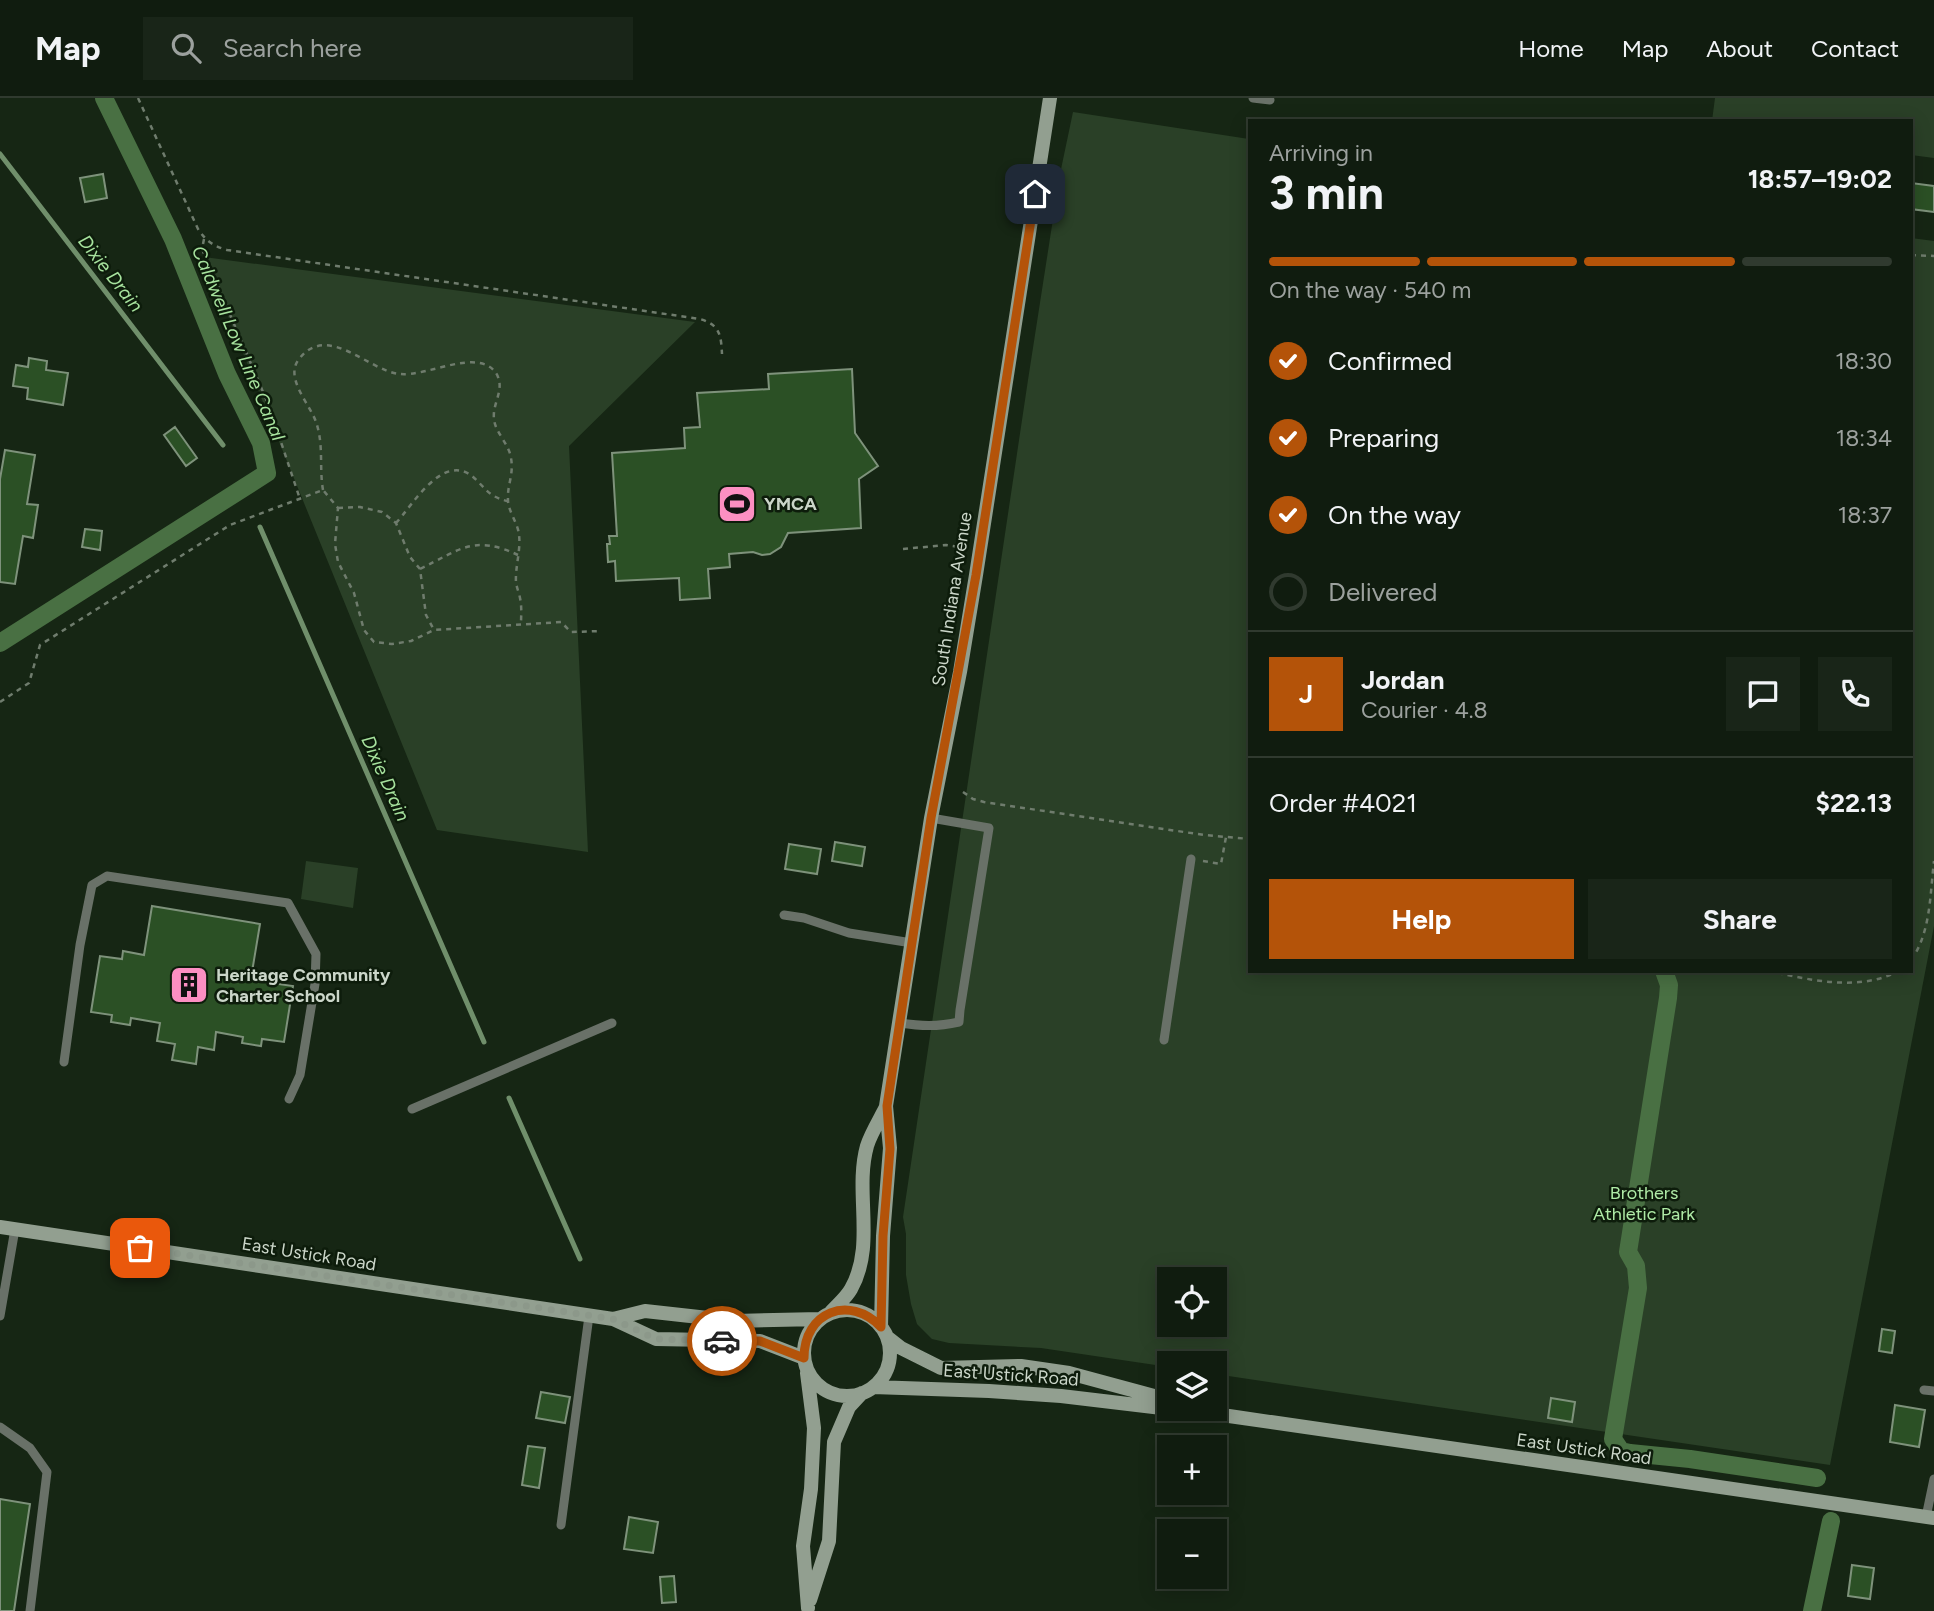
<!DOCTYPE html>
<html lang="en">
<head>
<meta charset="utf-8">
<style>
  :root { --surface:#101c0f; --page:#192518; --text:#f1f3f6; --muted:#9ca19e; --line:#303a2f; --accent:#b45309 }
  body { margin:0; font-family:Figtree,sans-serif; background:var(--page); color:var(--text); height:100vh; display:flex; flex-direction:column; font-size:26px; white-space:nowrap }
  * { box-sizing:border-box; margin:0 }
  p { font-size:23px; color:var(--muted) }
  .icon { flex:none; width:38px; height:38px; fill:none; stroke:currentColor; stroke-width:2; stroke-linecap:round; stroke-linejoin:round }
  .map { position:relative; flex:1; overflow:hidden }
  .panel { position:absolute; left:1248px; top:21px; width:665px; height:854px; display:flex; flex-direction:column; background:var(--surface); border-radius:0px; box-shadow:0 4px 18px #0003,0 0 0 2px var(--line) }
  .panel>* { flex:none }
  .buttons { position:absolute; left:1157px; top:1169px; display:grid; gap:14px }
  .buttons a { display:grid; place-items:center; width:70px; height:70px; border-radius:0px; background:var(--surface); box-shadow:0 4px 18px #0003,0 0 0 2px var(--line); font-size:35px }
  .pin { position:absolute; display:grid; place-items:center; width:60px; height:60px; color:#fff; margin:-30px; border-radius:14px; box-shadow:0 4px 10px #0006 }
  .courier { position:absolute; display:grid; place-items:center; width:70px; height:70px; margin:-35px; border:5px solid #b45309; border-radius:50%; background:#fff; color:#222; box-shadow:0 2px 9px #0007 }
  .head em { font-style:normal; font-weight:700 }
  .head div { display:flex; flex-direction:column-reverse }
  .head { display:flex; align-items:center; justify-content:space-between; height:119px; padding:0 21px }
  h1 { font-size:46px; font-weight:700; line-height:52px }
  .bar { display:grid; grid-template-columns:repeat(4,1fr); gap:10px 7px; align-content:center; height:84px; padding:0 21px }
  .bar i { height:9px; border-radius:5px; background:var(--line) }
  .bar .active { background:var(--accent) }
  .bar p { grid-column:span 4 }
  .line { display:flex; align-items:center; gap:18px; padding:0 21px; border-top:2px solid var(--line) }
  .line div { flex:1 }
  .round { display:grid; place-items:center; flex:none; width:74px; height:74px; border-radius:0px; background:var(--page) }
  ol { padding:0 21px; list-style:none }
  li { display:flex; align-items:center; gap:21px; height:77px }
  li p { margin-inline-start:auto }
  li .icon { padding:7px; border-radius:50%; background:var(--accent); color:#fff; stroke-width:4 }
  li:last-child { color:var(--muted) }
  li i { width:38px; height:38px; border:4px solid var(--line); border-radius:50% }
  .cta { display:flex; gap:14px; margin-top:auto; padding:14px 21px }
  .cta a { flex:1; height:80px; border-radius:0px; background:var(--accent); color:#fff; font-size:28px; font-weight:700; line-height:80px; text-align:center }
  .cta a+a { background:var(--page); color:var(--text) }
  header { display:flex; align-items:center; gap:42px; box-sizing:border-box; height:98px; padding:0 35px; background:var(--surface); border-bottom:2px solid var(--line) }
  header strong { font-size:33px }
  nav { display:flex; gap:38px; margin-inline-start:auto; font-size:24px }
  .search { width:490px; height:63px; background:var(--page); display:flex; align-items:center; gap:18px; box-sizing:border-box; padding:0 24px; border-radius:0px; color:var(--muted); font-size:26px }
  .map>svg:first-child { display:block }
  .green { fill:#2a4027; fill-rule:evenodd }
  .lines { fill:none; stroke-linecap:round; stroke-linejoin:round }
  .stream { stroke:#708f6b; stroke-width:5 }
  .canal { stroke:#497043; stroke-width:18 }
  .building { fill:#2b5025; stroke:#7e927b; stroke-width:2 }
  .path { stroke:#6f7c6d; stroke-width:2.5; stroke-dasharray:5 5; stroke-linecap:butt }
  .service { stroke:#697168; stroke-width:9 }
  .secondary { stroke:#929f90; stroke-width:14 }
  .done { stroke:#8c988a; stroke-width:7; stroke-dasharray:0 12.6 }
  .route { stroke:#b45309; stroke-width:9 }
  .labels { text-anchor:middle; stroke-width:5; stroke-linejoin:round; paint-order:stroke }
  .poi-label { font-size:18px; font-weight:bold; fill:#cbd6c9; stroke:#0d1c0b; text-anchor:start }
  .street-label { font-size:18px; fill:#cbd6c9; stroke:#0d1c0b }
  .park-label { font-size:18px; fill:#afeba6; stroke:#0d1c0b }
  .water-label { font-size:19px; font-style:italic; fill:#a7e39e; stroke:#0d1c0b }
</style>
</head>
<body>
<header>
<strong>Map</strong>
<div class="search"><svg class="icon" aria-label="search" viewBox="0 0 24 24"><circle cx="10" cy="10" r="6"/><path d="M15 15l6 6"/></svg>Search here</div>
<nav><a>Home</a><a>Map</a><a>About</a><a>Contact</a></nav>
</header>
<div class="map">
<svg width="1934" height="1513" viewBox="0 0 1934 1513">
  <rect width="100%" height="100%" fill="#162614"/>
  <path class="green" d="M 1715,0 L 1934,0 L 1934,60 L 1911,57 L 1911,23 L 1712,23 Z
    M 1073,14 L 1249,41 L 1250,873 L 1911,873 L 1911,140 L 1934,143 L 1934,828 L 1830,1367 L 1215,1276 L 1214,1265 L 1169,1265 L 1169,1269 L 1041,1250 L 949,1245 L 932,1241 L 917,1226 L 911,1206 L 906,1177 L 906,1136 L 903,1119 L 1028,282 L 1060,76 ZM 1169,1181 L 1214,1181 L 1214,1227 L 1169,1227 Z
    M 204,159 L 695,224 L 569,348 L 588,754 L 437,732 Z
    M 306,763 L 358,770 L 353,810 L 301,801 Z"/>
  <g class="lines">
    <path class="stream" d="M 0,56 L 223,347
      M 260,429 L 484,944
      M 509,1000 L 580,1161"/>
    <path class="canal" d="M 0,545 L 267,375 L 261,345 L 227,276 L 173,141 L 104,0
      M 1664,873 L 1669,887 L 1668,900 L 1628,1154 L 1636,1168 L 1638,1190 L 1613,1341 L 1621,1353 L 1630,1355 L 1690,1361 L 1817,1380
      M 1812,1513 L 1831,1423"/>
  </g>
  <path class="building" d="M 103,76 L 107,100 L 85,104 L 80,80 Z
    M 1911,85 L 1934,88 L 1934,114 L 1911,111 Z
    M 29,260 L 47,263 L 46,272 L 68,275 L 63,307 L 27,301 L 28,290 L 13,288 L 16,267 L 28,269 Z
    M 852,271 L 855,335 L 878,368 L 859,381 L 861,430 L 788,435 L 781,449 L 770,456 L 762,457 L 753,454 L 729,456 L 730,469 L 708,471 L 710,500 L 680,502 L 679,480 L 616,483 L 615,463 L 608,464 L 607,446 L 610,446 L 609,438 L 617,438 L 612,355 L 685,350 L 684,330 L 700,329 L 697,295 L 769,291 L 768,276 Z
    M 175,329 L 197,360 L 186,368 L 164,337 Z
    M 5,352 L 35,357 L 27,406 L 38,407 L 33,440 L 23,438 L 15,486 L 0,484 L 0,381 Z
    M 85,431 L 102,433 L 100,452 L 82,449 Z
    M 835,744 L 865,749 L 862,768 L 832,763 Z
    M 789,746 L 821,751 L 817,776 L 785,771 Z
    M 152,808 L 260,826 L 252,874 L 272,877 L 271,885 L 293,888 L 284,944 L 262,941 L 261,948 L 242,945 L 243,939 L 216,934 L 214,952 L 198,949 L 196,966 L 172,962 L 175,946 L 157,943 L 160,925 L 131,920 L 130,927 L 111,924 L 112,917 L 91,914 L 100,858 L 122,861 L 123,853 L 144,857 Z
    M 1882,1231 L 1895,1233 L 1892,1255 L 1879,1253 Z
    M 541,1294 L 570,1299 L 565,1325 L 536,1320 Z
    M 1551,1300 L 1575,1304 L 1572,1324 L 1548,1320 Z
    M 1895,1307 L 1925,1312 L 1919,1349 L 1890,1344 Z
    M 528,1348 L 545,1350 L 539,1390 L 522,1387 Z
    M 0,1401 L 30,1406 L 14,1513 L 0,1513 Z
    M 629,1419 L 658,1424 L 653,1455 L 624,1451 Z
    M 1852,1467 L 1874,1470 L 1870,1501 L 1848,1498 Z
    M 674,1478 L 676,1504 L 662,1505 L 660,1479 Z"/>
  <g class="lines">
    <path class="path" d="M 138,0 L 198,131 C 206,143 213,148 227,152 L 700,221 C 720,227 721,237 722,256
      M 204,141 L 202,151 L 269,308 L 300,401
      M 1911,157 L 1934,158
      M 323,392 C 319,369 324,347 316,324 C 310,306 284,280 299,261 C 328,224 368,273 400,276 C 427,279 478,249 496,275 C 506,291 492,305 494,321 C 495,334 509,346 511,360 C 514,377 507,387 508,402 C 508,413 518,425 519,437 C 521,452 515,469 516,485 C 517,490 519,495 520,500 C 522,509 521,518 521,527
      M 338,410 L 360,409 L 382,414 L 396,425 L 410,459 L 420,471 L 426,517 L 434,532
      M 396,425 C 412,408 442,355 472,378 C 486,390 487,398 507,403
      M 903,451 L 946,447 L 965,450
      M 420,471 C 459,452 474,436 518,457
      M 0,604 L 29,585 L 40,547 L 230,427 L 323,392 L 338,410 L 335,446 L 338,464 L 354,495 L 364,532 L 374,544 L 392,546 L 411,543 L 434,532 L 561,524 L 571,534 L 601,533
      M 963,694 L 973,701 L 984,704 L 1204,737 L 1250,741
      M 1203,763 L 1221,766 L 1226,739
      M 1911,862 C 1931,835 1930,795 1934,763
      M 1768,873 C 1811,882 1858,894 1899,873"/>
    <path class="service" d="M 1253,0 L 1270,2
      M 784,817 L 804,820 L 849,835 L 912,845
      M 899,925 C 921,928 937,929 959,924 L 960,912 L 989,730 L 931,720
      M 1164,942 L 1191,761
      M 64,964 L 80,847 L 92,787 L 107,778 L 288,805 L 316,856 L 315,886 L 300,977 L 289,1001
      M 412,1011 L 612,925
      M 0,1218 L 15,1131
      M 1924,1292 L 1934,1293
      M 0,1329 L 30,1350 L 47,1374 L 30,1513
      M 1926,1419 L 1934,1381
      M 561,1427 L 589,1218"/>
    <path class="secondary" d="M 0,1129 L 613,1221 L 656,1241 L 760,1243 L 804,1260
      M804 1255a43 43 0 1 1 86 0a43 43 0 1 1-86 0Z
      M 830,1215 C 837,1207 846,1200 851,1191 C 876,1147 854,1094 867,1048 C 871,1035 880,1021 886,1009
      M 613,1221 L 645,1213 L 735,1223 L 820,1221
      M 881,1229 L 883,1138 L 890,1050 L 886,1008 L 931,720 L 960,574 L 976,477 L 1050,0
      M 887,1239 L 901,1250 L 941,1270 L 1021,1268 L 1069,1275 L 1169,1302
      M 807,1275 L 814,1330 L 811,1391 L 803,1448 L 808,1510
      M 873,1289 L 989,1293 L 1061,1298 L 1229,1318 L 1934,1420
      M 810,1502 L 829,1443 L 834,1344 L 849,1309 L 862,1295"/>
  </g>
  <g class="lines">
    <path class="done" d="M 140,1150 L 613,1221 L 656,1241 L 722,1243"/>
    <path class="route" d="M 722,1243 L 760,1243 L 804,1260 C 804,1214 849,1196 881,1229 L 883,1138 L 890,1051 L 887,1008 L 931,720 L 976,477 L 1035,96"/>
  </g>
  <defs>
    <g id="stadium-square" transform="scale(2.0125)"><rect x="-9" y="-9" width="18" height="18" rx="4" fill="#fc8fc2" stroke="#0d1c0b"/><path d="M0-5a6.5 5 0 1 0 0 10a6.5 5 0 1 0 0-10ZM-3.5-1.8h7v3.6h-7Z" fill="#111"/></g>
    <g id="building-square" transform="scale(2.0125)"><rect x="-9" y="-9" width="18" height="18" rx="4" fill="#fc8fc2" stroke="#0d1c0b"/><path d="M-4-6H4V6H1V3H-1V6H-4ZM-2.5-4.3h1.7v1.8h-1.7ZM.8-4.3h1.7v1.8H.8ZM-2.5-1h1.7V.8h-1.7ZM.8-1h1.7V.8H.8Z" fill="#111"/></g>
  </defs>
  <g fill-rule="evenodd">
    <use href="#stadium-square" x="737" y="406"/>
    <use href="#building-square" x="189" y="887"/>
  </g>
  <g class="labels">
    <g class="poi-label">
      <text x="764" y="412">YMCA</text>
      <text x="216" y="883">Heritage Community<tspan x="216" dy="21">Charter School</tspan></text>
    </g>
    <g class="street-label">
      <text transform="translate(952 501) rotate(-81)" y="6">South Indiana Avenue</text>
      <text transform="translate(309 1156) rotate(9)" y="6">East Ustick Road</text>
      <text transform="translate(1011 1277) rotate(4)" y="6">East Ustick Road</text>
      <text transform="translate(1584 1351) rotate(8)" y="6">East Ustick Road</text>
    </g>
    <g class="park-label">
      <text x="1644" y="1101">Brothers<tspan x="1644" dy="21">Athletic Park</tspan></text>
    </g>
    <g class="water-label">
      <text transform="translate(111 175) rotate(52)" y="7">Dixie Drain</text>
      <text transform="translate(239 245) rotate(67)" y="7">Caldwell Low Line Canal</text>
      <text transform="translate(386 680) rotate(66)" y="7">Dixie Drain</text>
    </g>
  </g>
</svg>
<div class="buttons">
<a><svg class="icon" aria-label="locate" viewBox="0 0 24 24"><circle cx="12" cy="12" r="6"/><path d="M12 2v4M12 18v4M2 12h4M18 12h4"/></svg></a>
<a><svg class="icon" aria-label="layers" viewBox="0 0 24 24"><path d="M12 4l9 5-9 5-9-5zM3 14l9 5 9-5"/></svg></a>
<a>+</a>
<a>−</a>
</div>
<div class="pin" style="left:140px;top:1150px;background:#ea580c"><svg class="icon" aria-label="bag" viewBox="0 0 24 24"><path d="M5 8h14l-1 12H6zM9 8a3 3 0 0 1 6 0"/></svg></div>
<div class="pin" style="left:1035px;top:96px;background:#1f2937"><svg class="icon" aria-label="home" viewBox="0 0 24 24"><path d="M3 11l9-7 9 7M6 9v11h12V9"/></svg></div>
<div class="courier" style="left:722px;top:1243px"><svg class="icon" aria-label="car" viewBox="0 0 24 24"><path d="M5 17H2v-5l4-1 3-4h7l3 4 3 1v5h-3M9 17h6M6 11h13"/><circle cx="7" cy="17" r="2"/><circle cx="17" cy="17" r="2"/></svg></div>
<section class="panel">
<div class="head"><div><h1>3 min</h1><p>Arriving in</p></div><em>18:57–19:02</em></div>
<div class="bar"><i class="active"></i><i class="active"></i><i class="active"></i><i></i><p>On the way · 540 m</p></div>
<ol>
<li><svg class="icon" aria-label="check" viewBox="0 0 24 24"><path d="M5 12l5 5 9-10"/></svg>Confirmed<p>18:30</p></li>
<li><svg class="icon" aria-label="check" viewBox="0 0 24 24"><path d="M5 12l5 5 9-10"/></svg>Preparing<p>18:34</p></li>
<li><svg class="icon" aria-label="check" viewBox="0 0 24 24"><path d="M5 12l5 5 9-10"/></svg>On the way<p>18:37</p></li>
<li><i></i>Delivered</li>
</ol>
<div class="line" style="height:126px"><b class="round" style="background:var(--accent);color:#fff">J</b><div><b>Jordan</b><p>Courier · 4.8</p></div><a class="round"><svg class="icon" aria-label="chat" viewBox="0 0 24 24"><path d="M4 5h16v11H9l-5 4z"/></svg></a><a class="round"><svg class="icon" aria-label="phone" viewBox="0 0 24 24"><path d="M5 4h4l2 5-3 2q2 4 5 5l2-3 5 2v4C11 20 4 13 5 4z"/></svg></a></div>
<div class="line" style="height:91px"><div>Order #4021</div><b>$22.13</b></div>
<div class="cta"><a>Help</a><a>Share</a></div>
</section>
</div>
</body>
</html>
